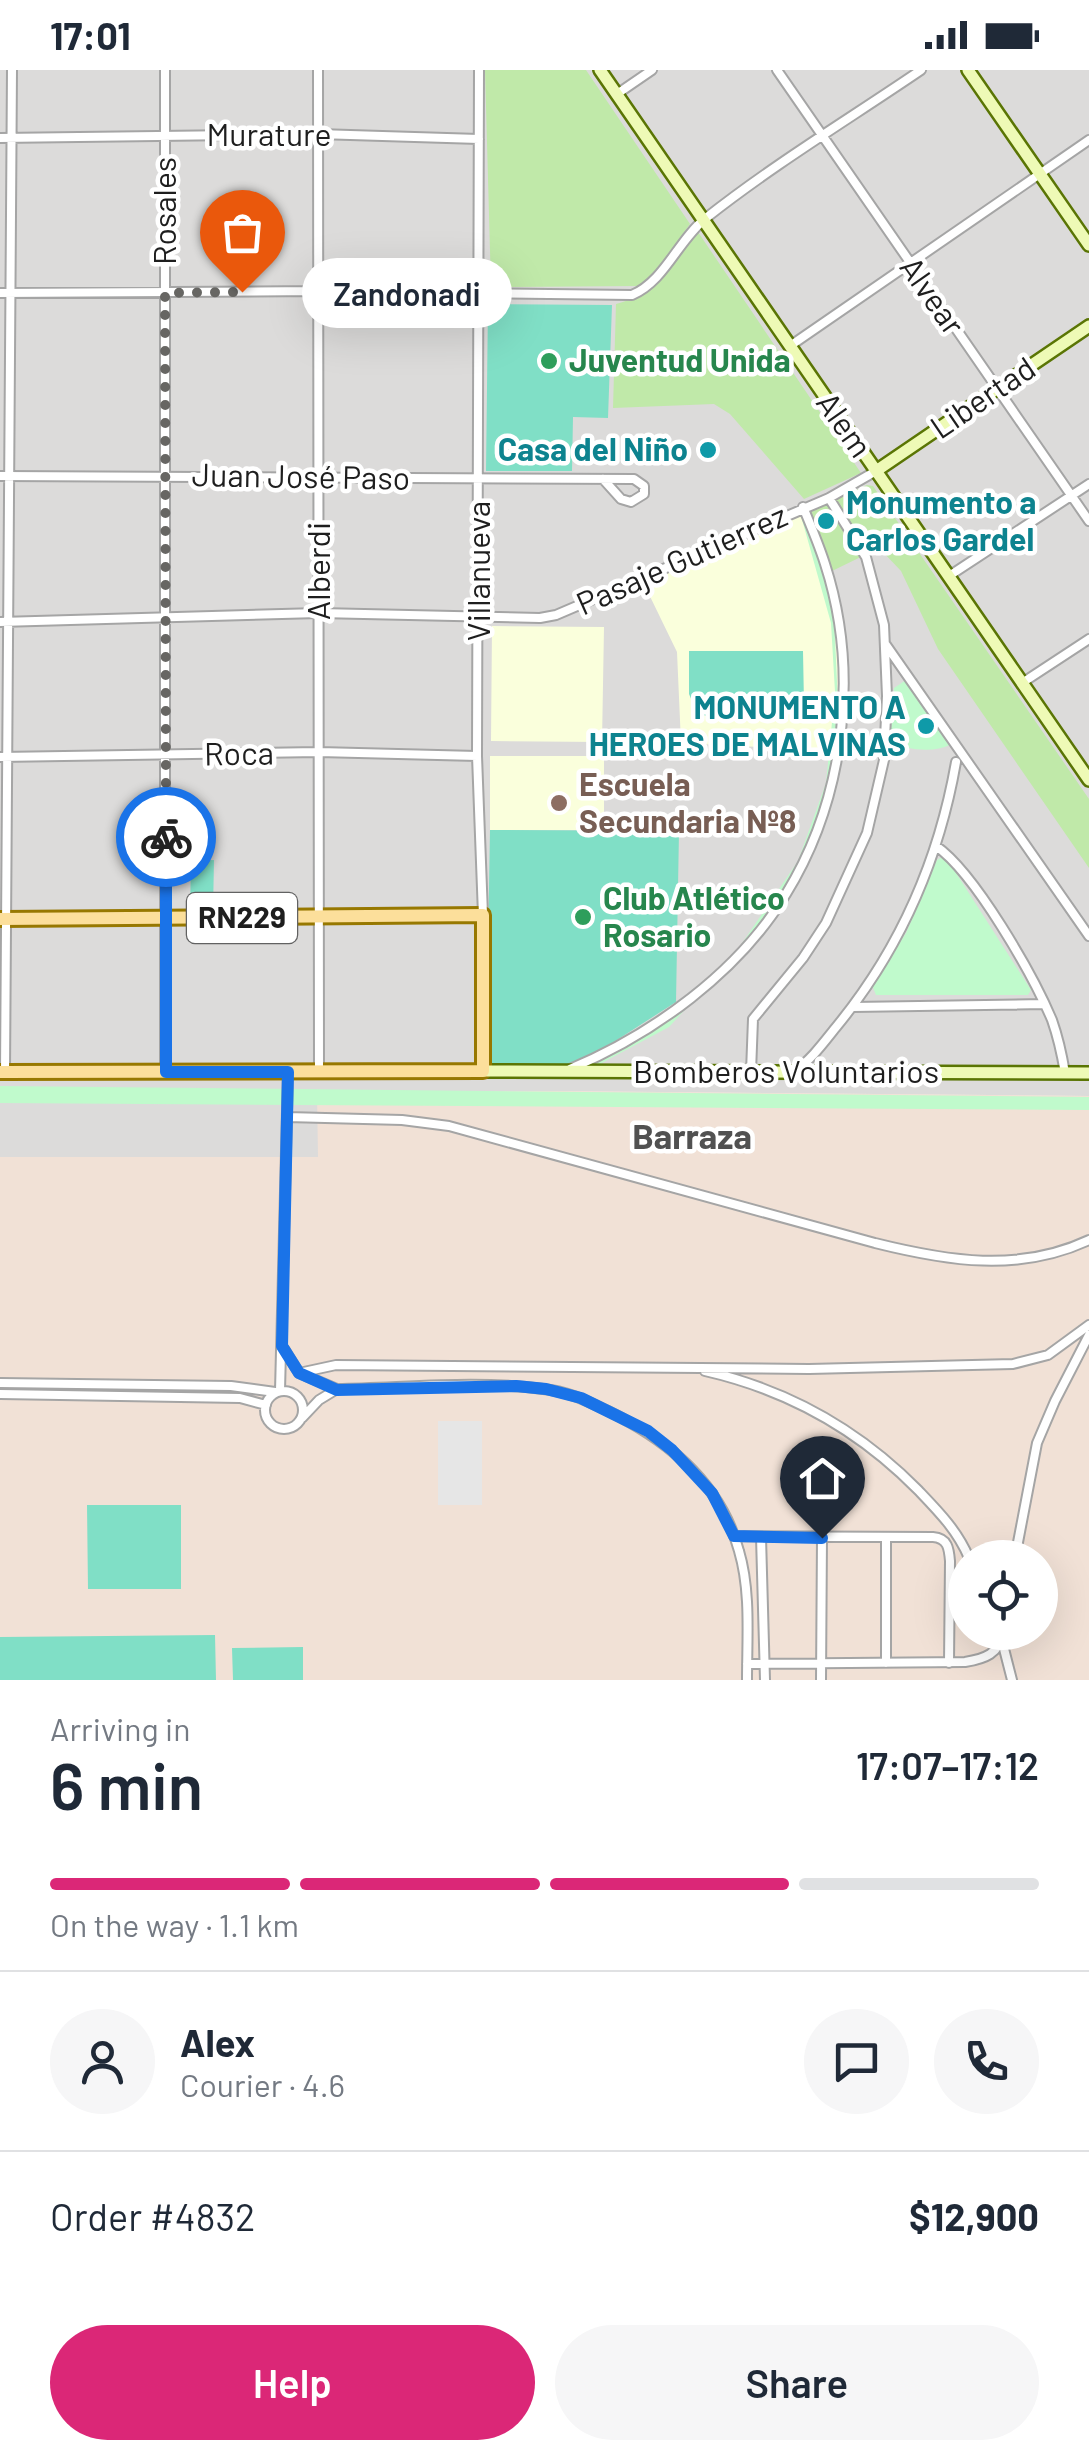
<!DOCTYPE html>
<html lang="en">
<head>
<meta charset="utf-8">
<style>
  :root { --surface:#fff; --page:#f6f6f7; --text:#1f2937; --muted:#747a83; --line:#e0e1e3; --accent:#db2777 }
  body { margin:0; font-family:Barlow,sans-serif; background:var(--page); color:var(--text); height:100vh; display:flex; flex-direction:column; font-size:38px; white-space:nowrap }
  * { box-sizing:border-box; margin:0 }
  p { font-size:32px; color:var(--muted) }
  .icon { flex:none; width:55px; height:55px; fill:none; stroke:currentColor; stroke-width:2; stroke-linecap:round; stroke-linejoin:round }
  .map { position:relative; height:1610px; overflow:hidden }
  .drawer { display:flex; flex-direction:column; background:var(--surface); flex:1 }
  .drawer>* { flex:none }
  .tools { position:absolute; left:948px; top:1470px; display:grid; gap:20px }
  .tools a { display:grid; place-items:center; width:110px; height:110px; border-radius:50%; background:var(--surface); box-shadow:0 10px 40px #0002; font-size:50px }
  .pin { position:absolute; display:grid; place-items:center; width:85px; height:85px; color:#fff; margin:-102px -42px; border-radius:50% 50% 50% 0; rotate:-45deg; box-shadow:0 0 10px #0007 }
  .pin .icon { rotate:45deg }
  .courier { position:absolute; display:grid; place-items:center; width:100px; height:100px; margin:-50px; border:8px solid #1a73e8; border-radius:50%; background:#fff; color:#222; box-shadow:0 2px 12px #0007 }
  .bubble { position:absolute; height:70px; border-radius:35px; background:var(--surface); box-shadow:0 10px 40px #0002; font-size:32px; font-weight:600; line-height:70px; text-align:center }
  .overview em { font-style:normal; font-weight:600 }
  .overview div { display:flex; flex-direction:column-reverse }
  .overview { display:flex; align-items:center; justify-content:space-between; height:170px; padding:0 50px }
  h1 { font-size:65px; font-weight:600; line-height:75px }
  .bar { display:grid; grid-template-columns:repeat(4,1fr); gap:15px 10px; align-content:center; height:120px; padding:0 50px }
  .bar i { height:12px; border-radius:8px; background:var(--line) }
  .bar .on { background:var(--accent) }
  .bar p { grid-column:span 4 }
  .line { display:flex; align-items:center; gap:25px; padding:0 50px; border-top:2px solid var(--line) }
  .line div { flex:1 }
  .round { display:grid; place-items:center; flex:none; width:105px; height:105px; border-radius:52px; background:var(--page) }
  .button { display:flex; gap:20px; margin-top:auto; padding:20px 50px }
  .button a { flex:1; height:115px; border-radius:60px; background:var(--accent); color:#fff; font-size:40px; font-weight:600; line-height:115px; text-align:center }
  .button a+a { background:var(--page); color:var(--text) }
  .status { display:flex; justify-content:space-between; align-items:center; height:70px; padding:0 50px; background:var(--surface); direction:ltr }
  .status svg { height:28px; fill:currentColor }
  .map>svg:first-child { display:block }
  .residential { fill:#dcdbda }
  .education { fill:#faffdc }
  .military { fill:#f1e1d6; fill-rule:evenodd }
  .grass { fill:#c0e9a9 }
  .park { fill:#c0facc }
  .pitch { fill:#80dfc6 }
  .parking { fill:#e6e6e6 }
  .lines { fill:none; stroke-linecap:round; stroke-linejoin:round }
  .minor-casing { stroke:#a5a5a5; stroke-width:12 }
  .secondary-casing { stroke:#5a7504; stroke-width:16 }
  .primary-casing { stroke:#977800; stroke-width:18 }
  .minor { stroke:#fff; stroke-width:8 }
  .secondary { stroke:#eefab6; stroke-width:11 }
  .primary { stroke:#fcdf9b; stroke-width:12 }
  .done { stroke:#676663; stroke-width:10; stroke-dasharray:0 18 }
  .route { stroke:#1a73e8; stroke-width:12 }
  .leisure-dot { fill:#2e9e5b; stroke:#fff; stroke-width:4 }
  .culture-dot { fill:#0f9aa8; stroke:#fff; stroke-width:4 }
  .education-dot { fill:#8d6e63; stroke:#fff; stroke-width:4 }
  .labels { text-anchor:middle; stroke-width:9; stroke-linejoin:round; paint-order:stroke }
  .shield { fill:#fff; stroke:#626262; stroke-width:2.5 }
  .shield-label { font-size:30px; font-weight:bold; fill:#1e1e1e }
  .street-label { font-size:32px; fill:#1e1e1e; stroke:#fff }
  .leisure-label { font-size:32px; font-weight:bold; fill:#27864d; stroke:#fff; text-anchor:start }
  .culture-label { font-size:32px; font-weight:bold; fill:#0d838f; stroke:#fff; text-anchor:end }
  .education-label { font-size:32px; font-weight:bold; fill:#785e54; stroke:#fff; text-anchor:start }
  .neighbourhood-label { font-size:35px; font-weight:bold; fill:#515151; stroke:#fff }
</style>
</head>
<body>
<div class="status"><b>17:01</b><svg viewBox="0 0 49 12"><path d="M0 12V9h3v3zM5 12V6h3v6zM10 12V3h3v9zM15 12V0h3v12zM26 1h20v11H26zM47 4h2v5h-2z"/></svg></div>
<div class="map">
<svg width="1089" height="1610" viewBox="0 0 1089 1610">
  <rect width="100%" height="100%" fill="#efece3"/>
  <path class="residential" d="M 0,0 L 1089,0 L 1089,1026 L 553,1021 L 318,1023 L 318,1087 L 0,1087 Z"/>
  <path class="education" d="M 801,446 L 823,502 L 835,549 L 839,603 L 836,681 L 681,673 L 677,582 L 643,512 Z
    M 492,556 L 604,557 L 602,672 L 491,671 Z
    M 490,686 L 604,686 L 604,760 L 490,760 Z"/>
  <path class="military" d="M 553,1021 L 1089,1026 L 1089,1610 L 0,1610 L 0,1087 L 318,1087 L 317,1023 ZM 965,1488 L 1040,1488 L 1040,1562 L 965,1562 Z"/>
  <path class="grass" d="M 485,0 L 586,0 L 690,154 L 655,203 L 638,216 L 491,217 Z
    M 698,162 L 861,403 L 804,429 L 730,344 L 714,334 L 613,338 L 616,234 C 660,222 671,197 698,162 Z
    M 867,415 L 873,416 L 1089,729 L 1089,798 L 938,579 L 901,501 L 882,481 L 869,483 L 832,501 L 810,442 Z"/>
  <path class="park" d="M 810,442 L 832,501 L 838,634 L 830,716 L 800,795 L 743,877 L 669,957 L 570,1010 L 564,1001 L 650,953 L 730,891 L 798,791 L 826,713 L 835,622 L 831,553 L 801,446 Z
    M 906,610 L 917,621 L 950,675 C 934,683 906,680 890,672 L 894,618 Z
    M 942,787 L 949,792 L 1031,920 L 1028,925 L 876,925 L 872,915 L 906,863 L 937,790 Z
    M 0,1016 L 1089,1027 L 1089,1040 L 0,1033 Z"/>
  <path class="pitch" d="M 488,234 L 612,235 L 608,348 L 573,347 L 572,401 L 486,401 Z
    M 689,581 L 803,581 L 804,634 L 800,643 L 712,648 L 697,643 L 689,624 Z
    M 490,760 L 679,761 L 676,932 L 606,977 L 568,995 L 486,997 Z
    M 214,790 L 213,841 L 190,841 L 191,791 Z
    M 87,1435 L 181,1435 L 181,1519 L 88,1519 Z
    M 215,1565 L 216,1610 L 0,1610 L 0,1567 Z
    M 303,1577 L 303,1610 L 233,1610 L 232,1578 Z"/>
  <path class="parking" d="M 438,1351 L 482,1351 L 482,1435 L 438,1435 Z"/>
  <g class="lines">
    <g class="minor-casing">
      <path id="minor" d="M 165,0 L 165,1002
        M 318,0 L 319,1001
        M 479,0 L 477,686 L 483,845
        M 777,0 L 1089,451
        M 617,24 L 652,0
        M 0,68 L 318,64 L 479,69
        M 0,223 L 318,221 L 632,225 C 665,211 678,170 706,148 C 773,95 849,49 921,0
        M 790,276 L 1089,70
        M 0,406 L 634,409 L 644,416 L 644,424 L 631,432 L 621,429 L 603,409
        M 949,506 L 1089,414
        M 0,552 L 319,543 L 540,548 L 556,545 L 829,428 L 876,401
        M 886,575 L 1089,866
        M 1022,613 L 1089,569
        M 0,687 L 319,682 L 477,686
        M 936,776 C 975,803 1033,905 1052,950 C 1058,967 1062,985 1065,1003
        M 853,937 L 1044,934
        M 570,999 C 653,964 738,903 786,824 C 845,728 860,602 825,494 C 819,475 811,456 803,437
        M 795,1001 C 812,989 824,972 837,956 C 900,879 939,789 956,692
        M 5,1002 L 12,0
        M 751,1002 L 753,949 L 803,888 L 826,853 L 867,763 L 884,690 L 887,626 L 884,555 L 866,487 L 829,428
        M 287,1047 L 402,1050 L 449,1056 L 875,1173 C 947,1191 1019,1203 1089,1170
        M 284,1279 L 299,1303 L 337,1319
        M 705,1301 C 788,1320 859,1360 918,1420 C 939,1442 957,1460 969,1488
        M 299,1303 L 336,1295 L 809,1299 L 1013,1294 L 1048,1285 L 1089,1255
        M 0,1313 L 231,1316 L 275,1322
        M265 1340a19 19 0 1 1 38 0a19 19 0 1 1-38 0Z
        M 280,1321 L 288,1001
        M 0,1324 L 240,1328 L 266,1335
        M 302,1348 L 319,1330 L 337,1319 C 405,1318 476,1310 543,1319 C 567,1321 587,1331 608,1341 C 668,1370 721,1414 739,1481 C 751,1521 747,1568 747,1610
        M 734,1466 L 933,1467 C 948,1468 949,1479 950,1491 L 949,1593
        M 761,1467 L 765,1610
        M 886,1468 L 886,1593
        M 1015,1488 L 1037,1373 L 1055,1331 L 1089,1265
        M 1002,1571 L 1012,1610
        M 747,1594 L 965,1592 C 984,1589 1000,1584 1003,1562
        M 821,1610 L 822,1468"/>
    </g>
    <g class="secondary-casing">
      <path id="secondary" d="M 600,0 L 1089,710
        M 968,0 L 1089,175
        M 876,401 L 1089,256
        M 483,1001 L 1089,1003"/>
    </g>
    <g class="primary-casing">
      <path id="primary" d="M 0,849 L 483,845 L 483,1001 L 0,1002"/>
    </g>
    <use href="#minor" class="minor"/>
    <use href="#secondary" class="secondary"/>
    <use href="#primary" class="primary"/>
  </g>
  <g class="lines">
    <path class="done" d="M 166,767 L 165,223 L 242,222"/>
    <path class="route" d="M 166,767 L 166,1002 L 288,1002 L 282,1276 L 299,1303 L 337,1320 L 516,1316 L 546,1319 L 581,1328 L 648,1361 L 672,1380 L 712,1423 L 734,1466 L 822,1468"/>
  </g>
  <g class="leisure-dot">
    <circle cx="549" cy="291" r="10"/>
    <circle cx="583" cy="847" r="10"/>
  </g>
  <g class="culture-dot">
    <circle cx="708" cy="380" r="10"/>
    <circle cx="826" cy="451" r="10"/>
    <circle cx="926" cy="656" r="10"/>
  </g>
  <circle class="education-dot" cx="559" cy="733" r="10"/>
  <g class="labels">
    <rect class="shield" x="187" y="823" width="110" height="50" rx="8"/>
    <g class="shield-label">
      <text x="242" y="858">RN229</text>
    </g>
    <g class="street-label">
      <text x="269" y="76">Murature</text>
      <text transform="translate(165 141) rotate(-90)" y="11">Rosales</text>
      <text transform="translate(932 226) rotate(55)" y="11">Alvear</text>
      <text transform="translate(983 328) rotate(-34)" y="11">Libertad</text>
      <text transform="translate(844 355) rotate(55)" y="11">Alem</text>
      <text transform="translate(301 407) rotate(1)" y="11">Juan José Paso</text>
      <text transform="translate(682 490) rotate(-24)" y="11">Pasaje Gutierrez</text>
      <text transform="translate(319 501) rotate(-90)" y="11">Alberdi</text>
      <text transform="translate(479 501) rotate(-90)" y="11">Villanueva</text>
      <text transform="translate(239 684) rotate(-1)" y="11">Roca</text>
      <text x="786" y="1013">Bomberos Voluntarios</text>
    </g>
    <g class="leisure-label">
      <text x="569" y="302">Juventud Unida</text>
      <text x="603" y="840">Club Atlético<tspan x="603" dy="37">Rosario</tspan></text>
    </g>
    <g class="culture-label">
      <text x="688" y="391">Casa del Niño</text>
      <text x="846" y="444" text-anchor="start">Monumento a<tspan x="846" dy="37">Carlos Gardel</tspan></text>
      <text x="906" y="649">MONUMENTO A<tspan x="906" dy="37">HEROES DE MALVINAS</tspan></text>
    </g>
    <g class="education-label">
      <text x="579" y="726">Escuela<tspan x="579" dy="37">Secundaria Nº8</tspan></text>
    </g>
    <g class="neighbourhood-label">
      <text x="692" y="1079">Barraza</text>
    </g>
  </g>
</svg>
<div class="tools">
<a><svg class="icon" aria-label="locate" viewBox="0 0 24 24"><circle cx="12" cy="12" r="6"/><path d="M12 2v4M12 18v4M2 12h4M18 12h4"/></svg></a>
</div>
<div class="pin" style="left:242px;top:222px;background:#ea580c"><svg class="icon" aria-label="bag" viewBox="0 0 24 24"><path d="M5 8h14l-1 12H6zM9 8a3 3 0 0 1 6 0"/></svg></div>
<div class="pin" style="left:822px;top:1468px;background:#1f2937"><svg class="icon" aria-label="home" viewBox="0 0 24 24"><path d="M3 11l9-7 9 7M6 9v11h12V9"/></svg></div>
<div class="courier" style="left:166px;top:767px"><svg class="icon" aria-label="bike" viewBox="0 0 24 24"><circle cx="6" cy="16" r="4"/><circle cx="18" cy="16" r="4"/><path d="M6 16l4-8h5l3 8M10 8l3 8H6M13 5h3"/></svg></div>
<div class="bubble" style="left:302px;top:188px;width:210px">Zandonadi</div>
</div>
<section class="drawer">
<div class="overview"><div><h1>6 min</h1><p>Arriving in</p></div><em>17:07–17:12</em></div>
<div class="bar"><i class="on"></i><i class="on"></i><i class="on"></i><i></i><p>On the way · 1.1 km</p></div>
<div class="line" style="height:180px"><a class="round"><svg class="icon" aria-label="person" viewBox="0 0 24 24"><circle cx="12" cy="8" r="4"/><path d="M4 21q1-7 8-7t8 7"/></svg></a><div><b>Alex</b><p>Courier · 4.6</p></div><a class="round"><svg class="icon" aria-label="chat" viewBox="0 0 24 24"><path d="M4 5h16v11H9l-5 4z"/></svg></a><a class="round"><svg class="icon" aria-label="phone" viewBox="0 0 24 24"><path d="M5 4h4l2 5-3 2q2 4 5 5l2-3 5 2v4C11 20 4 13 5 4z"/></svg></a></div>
<div class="line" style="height:130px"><div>Order #4832</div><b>$12,900</b></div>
<div class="button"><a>Help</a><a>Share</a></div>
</section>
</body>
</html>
